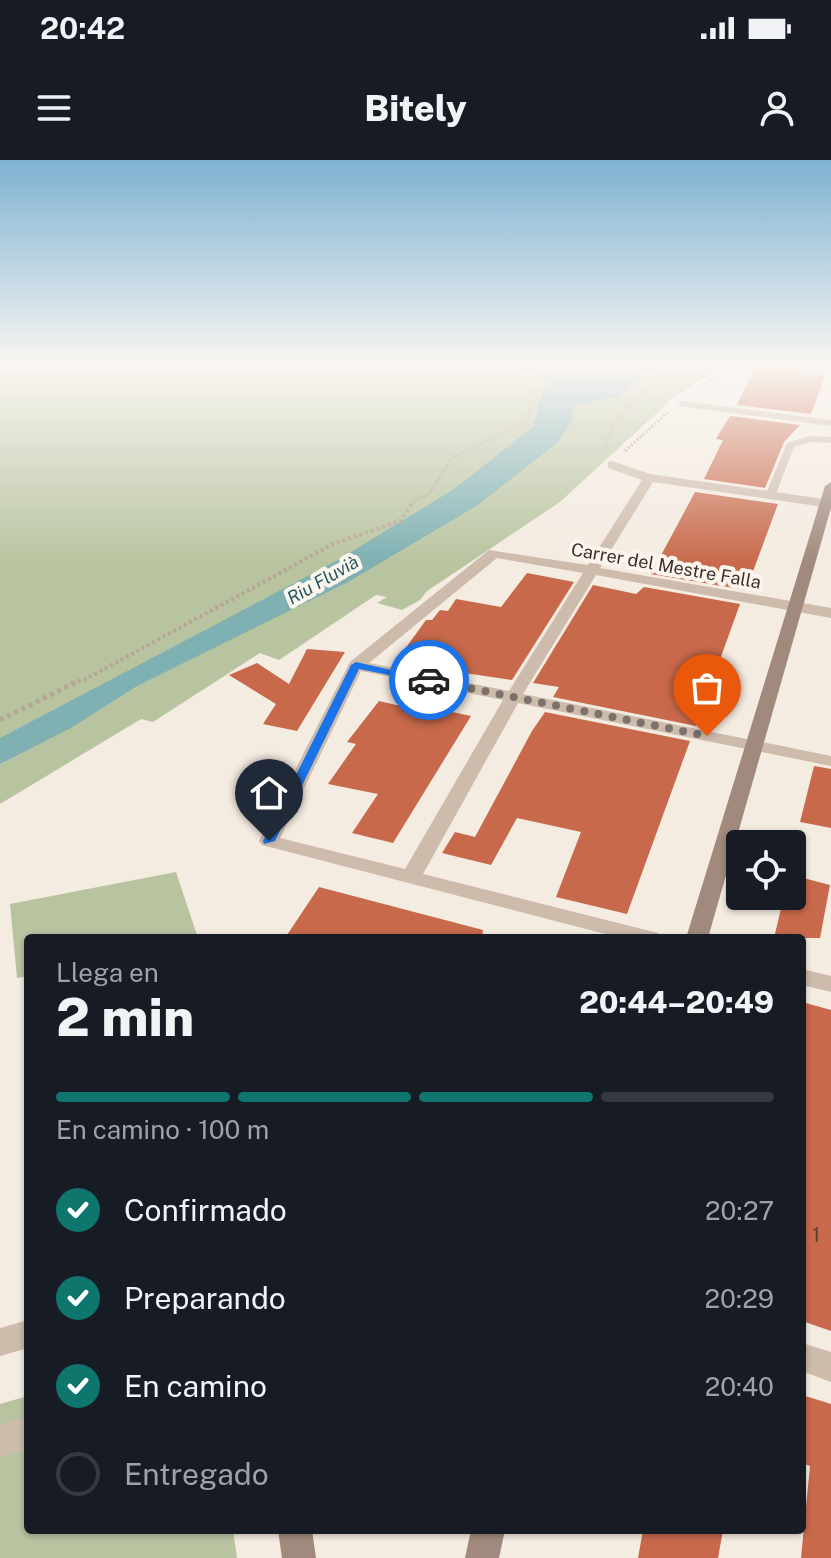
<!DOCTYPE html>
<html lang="es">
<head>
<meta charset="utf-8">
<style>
  :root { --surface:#171b24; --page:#20242c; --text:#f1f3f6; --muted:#9ea1a6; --line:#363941; --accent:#0f766e }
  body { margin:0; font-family:"Public Sans",sans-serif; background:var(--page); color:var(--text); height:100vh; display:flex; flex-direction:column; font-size:30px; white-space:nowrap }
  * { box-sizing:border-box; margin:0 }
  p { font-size:26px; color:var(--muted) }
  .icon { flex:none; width:44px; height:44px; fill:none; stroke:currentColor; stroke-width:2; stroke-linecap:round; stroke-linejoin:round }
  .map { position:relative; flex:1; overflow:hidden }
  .sheet { position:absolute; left:24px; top:774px; width:782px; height:600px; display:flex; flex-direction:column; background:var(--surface); border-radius:8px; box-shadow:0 2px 6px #0004 }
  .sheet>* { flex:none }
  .tools { position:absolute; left:726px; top:670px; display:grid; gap:16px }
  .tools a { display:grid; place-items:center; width:80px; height:80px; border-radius:8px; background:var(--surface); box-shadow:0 2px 6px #0004; font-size:40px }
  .pin { position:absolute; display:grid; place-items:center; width:68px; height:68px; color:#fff; margin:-82px -34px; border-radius:50% 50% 50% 0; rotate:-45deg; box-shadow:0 0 8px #0007 }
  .pin .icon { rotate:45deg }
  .courier { position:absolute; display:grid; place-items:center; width:80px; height:80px; margin:-40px; border:6px solid #1a73e8; border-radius:50%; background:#fff; color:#222; box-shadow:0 2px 10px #0007 }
  .overview em { font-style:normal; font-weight:800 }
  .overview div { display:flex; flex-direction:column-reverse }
  .overview { display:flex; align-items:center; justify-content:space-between; height:136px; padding:0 32px }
  h1 { font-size:52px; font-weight:800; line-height:60px }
  .bar { display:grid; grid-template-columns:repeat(4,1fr); gap:12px 8px; align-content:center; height:96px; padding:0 32px }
  .bar i { height:10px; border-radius:6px; background:var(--line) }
  .bar .active { background:var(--accent) }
  .bar p { grid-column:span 4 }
  ol { padding:0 32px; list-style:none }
  li { display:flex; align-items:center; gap:24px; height:88px }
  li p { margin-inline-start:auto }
  li .icon { padding:8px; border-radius:50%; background:var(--accent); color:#fff; stroke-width:4 }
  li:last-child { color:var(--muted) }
  li i { width:44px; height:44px; border:4px solid var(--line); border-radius:50% }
  .status { display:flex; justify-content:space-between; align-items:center; height:56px; padding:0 40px; background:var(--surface); direction:ltr }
  .status svg { height:22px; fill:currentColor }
  header { display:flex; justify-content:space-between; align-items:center; height:104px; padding:0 32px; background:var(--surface); font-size:36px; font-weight:800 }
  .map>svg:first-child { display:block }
  .green { fill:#b8c4a0 }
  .water { fill:#7fb0b2 }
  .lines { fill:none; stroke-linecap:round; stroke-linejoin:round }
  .stream { stroke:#7fb0b2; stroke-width:5 }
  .building { fill:#c8694b }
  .path-far2 { stroke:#b9a596; stroke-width:3; stroke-dasharray:2 2; stroke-linecap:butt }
  .path-far1 { stroke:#b9a596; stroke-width:4; stroke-dasharray:3 3; stroke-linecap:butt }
  .path { stroke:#b9a596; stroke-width:5; stroke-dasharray:4 4; stroke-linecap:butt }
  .lane { fill:#cdbbac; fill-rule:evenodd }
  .street { fill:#cdbbac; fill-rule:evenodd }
  .secondary { fill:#a18a7d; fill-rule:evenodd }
  .route { fill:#1a73e8 }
  .done { stroke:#7c716b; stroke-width:8; stroke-dasharray:0 14.4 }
  .labels { text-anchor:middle; stroke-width:8; stroke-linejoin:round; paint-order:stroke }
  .far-street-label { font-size:18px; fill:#3b302b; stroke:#fbf5ee }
  .far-water-label { font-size:18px; font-style:italic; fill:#1f5a5e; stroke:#fbf5ee }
  .near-number-label { font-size:20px; fill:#5e3e33 }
</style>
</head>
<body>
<div class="status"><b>20:42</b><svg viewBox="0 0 49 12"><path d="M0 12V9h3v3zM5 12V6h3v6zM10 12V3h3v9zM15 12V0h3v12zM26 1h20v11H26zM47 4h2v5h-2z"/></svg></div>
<header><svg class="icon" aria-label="menu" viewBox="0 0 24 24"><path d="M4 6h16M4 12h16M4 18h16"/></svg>Bitely<svg class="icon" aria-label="person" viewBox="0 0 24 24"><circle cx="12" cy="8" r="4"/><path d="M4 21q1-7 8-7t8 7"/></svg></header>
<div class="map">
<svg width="831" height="1398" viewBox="0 0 831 1398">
  <rect width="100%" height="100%" fill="#f4ebe1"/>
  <path class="green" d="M 0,207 L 720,207 L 673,238 L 560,342 L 427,431 L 420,440 L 402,450 L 377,443 L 387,437 L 376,435 L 279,500 L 260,493 L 153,562 L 141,559 L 0,644 L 0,604 L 98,551 L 0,591 Z
    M 176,712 L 198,778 L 28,778 L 28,816 L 17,818 L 10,744 Z
    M 28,1236 L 28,1370 L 233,1370 L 237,1398 L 0,1398 L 0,1244 Z"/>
  <path class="water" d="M 554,207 L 654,207 L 618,236 L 573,246 L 572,261 L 558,282 L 478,345 L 348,422 L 137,526 L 71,568 L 0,604 L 0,578 L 338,400 L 454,329 L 534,266 L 542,231 Z"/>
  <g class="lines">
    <path class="stream" d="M 526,207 L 559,223"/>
  </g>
  <path class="building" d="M 755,207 L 796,207 L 794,210 L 826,213 L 811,254 L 737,245 Z
    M 730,256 L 800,265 L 784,282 L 765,328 L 704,319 L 723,280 L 716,279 Z
    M 695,332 L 778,344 L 746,430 L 651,414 Z
    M 527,413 L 574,422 L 512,520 L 458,512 L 460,507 L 402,493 L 426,460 L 432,460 L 440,450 L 448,451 L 456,439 L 501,447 Z
    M 593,425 L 636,434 L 644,427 L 740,444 L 696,566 L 553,537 L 559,527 L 533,523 Z
    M 307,489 L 345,492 L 297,571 L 263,564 L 276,544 L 229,515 L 257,503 L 289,524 Z
    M 379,541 L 435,554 L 438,549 L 471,556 L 393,683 L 352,673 L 378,634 L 328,624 L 356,584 L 347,582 Z
    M 545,552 L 690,581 L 627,754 L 556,737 L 581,672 L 517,658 L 491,705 L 442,693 L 455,672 L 475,677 L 532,571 Z
    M 814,606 L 831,609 L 831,668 L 800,662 Z
    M 792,715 L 830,725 L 820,778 L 774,778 L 784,736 L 792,736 Z
    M 319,727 L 483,770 L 482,778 L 285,778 Z
    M 802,842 L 831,850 L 831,1171 L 802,1161 Z
    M 802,1235 L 831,1244 L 831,1398 L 801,1398 L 810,1306 L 802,1303 Z
    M 643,1370 L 723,1370 L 718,1398 L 638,1398 Z"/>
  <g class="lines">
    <path class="path-far2" d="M 700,227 L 729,207
      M 604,289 C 616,244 650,231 683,207
      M 625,291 L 668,252
      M 411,346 L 415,340 L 428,335 L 452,298 L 524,263 L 537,236 L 514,221 L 503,207"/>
    <path class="path-far1" d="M 72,523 L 86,519 L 333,384 L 400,361 L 412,344"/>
    <path class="path" d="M 0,560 L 78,521"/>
    <path class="lane" d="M 810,276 L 831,277 L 831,283 L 810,282 L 794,287 L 775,336 L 766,338 L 765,336 L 787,283 Z"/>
    <path class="street" d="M 683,241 L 831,260 L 831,266 L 679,246 L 678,244 Z
      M 612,301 L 650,314 L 831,340 L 831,348 L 653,322 L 600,408 L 831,448 L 831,458 L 596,415 L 523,534 L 831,596 L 831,606 L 518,543 L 423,714 L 650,771 L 658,773 L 661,778 L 621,778 L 262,685 L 259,681 L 350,502 L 489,390 L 588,405 L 642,320 L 608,308 L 608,302 ZM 497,398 L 583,413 L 509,531 L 369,503 ZM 361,511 L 503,540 L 405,709 L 280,678 Z
      M 802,809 L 831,816 L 831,832 L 802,825 Z
      M 28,1160 L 28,1188 L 0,1196 L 0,1168 Z
      M 802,1183 L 831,1192 L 831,1222 L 802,1211 Z
      M 28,1256 L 28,1288 L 0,1297 L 0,1265 Z"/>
    <path class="secondary" d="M 831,322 L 831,348 L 708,778 L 686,778 L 825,326 Z
      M 278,1370 L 312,1370 L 316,1398 L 282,1398 Z
      M 471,1370 L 505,1370 L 499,1398 L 465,1398 Z"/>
  </g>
  <linearGradient id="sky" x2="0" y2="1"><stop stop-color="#7eb2d2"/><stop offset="0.51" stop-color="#faf6f2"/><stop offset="1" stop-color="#faf6f2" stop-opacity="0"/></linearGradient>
  <rect width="831" height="403" fill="url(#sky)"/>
  <path class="route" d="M 356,502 L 435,520 L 429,523 L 359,509 L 275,681 L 264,684 L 263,681 L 351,505 Z"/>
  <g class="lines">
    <path class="done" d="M 429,520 L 707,576"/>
  </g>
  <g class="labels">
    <g class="far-street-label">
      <text transform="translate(666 406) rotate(10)" y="6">Carrer del Mestre Falla</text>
    </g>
    <g class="far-water-label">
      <text transform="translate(323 420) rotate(-30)" y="6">Riu Fluvià</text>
    </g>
    <g class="near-number-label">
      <text x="816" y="1082">1</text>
    </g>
  </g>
</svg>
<div class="tools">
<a><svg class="icon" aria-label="locate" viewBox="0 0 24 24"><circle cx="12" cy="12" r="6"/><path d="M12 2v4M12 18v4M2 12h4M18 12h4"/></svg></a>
</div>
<div class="pin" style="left:707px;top:576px;background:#ea580c"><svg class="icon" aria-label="bag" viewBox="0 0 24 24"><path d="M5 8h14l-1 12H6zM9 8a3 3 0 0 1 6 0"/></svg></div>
<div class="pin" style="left:269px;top:681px;background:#1f2937"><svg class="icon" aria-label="home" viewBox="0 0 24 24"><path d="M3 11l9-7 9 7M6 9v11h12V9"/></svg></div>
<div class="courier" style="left:429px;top:520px"><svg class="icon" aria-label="car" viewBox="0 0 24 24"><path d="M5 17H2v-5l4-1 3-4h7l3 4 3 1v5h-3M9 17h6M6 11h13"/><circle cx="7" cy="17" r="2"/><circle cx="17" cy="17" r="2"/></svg></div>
<section class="sheet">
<div class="overview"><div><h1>2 min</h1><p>Llega en</p></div><em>20:44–20:49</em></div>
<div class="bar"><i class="active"></i><i class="active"></i><i class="active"></i><i></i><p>En camino · 100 m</p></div>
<ol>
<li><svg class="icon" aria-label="check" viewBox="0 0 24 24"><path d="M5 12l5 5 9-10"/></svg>Confirmado<p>20:27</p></li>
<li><svg class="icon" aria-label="check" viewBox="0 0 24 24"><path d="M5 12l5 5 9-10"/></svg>Preparando<p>20:29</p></li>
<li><svg class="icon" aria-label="check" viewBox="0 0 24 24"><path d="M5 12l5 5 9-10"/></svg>En camino<p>20:40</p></li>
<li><i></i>Entregado</li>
</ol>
</section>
</div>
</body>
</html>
